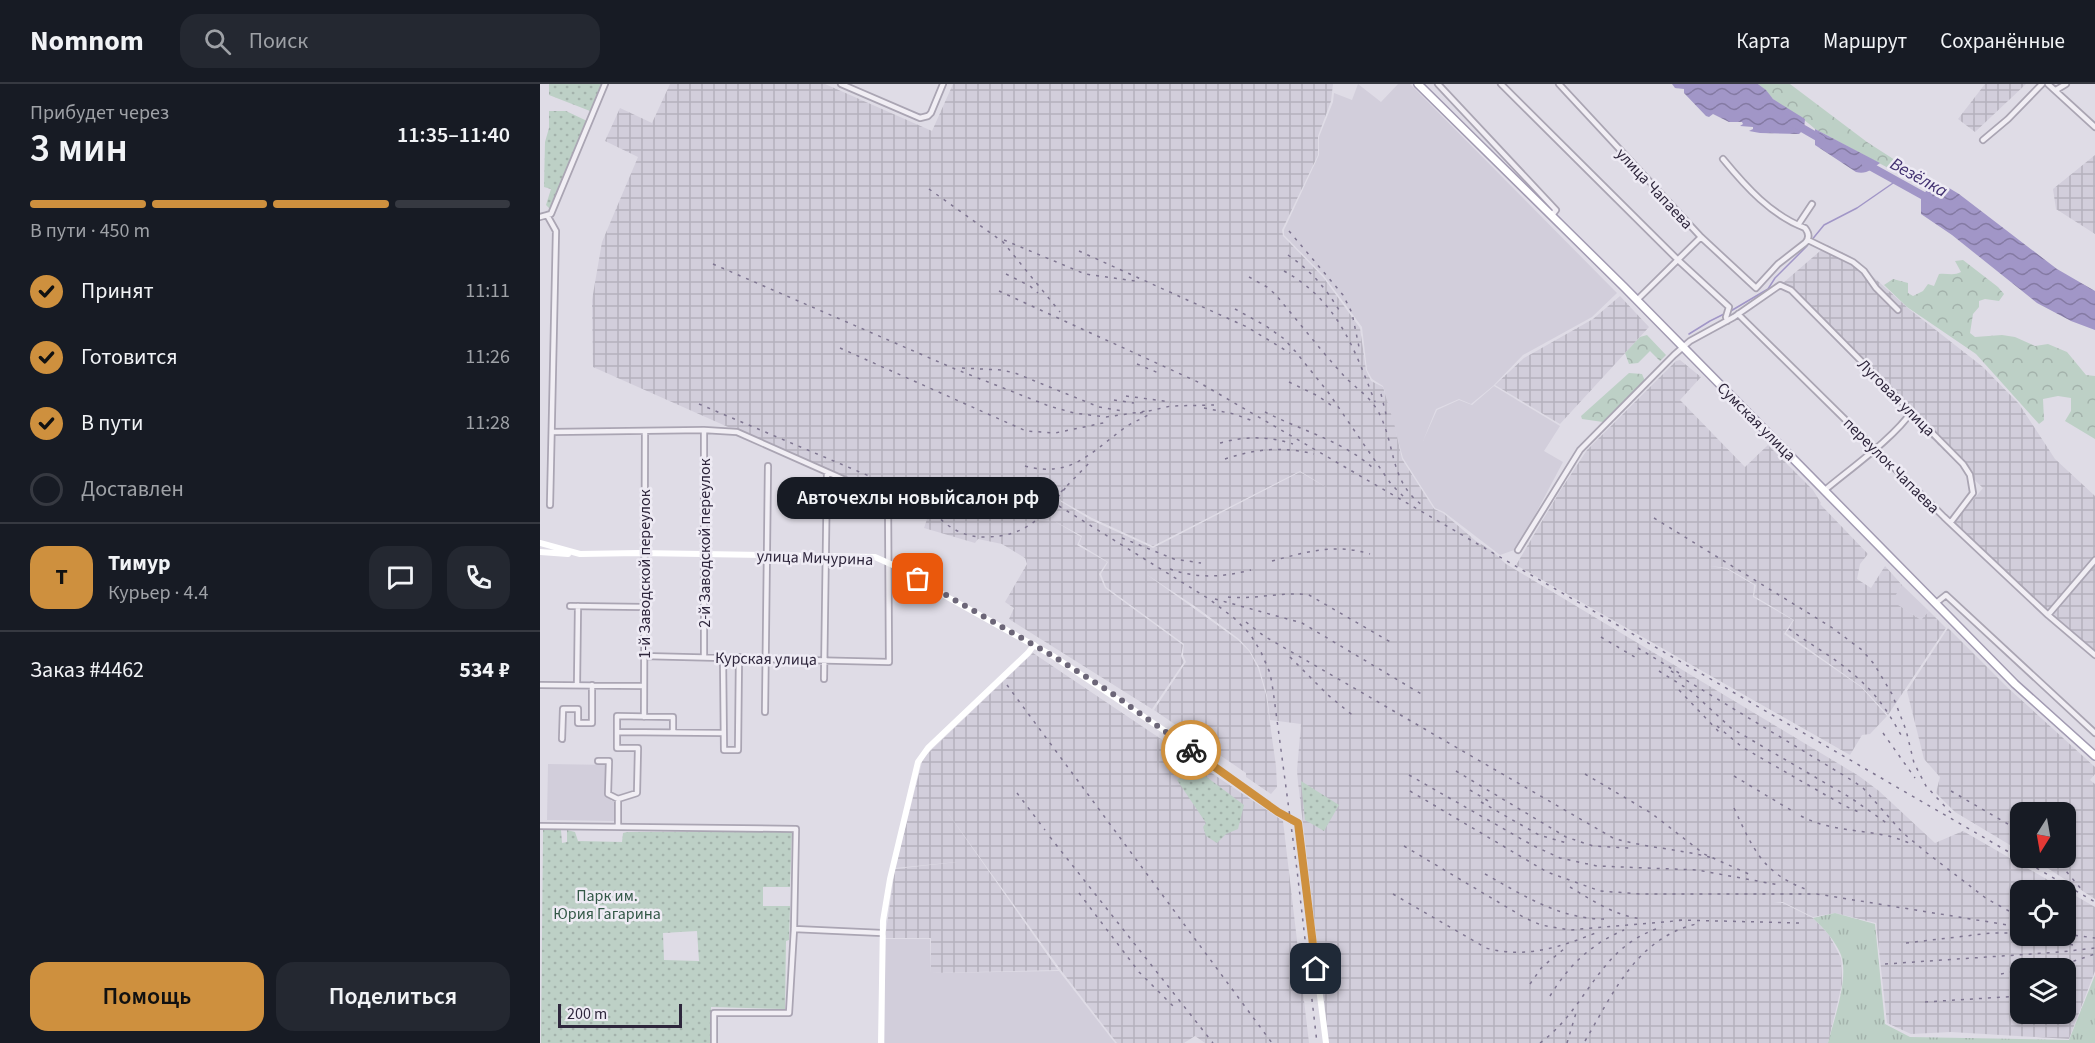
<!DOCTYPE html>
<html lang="ru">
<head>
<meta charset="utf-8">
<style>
  :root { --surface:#171b24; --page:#242831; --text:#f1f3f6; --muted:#9ea1a6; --line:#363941; --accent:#ce903e }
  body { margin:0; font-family:"Source Sans 3",sans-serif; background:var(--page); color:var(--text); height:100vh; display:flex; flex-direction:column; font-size:22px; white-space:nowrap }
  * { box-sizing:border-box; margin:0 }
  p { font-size:20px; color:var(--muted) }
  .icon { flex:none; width:33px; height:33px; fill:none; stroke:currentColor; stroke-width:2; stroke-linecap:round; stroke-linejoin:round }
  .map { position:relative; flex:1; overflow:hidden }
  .drawer { display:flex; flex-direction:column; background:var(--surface); width:540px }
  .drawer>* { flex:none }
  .needle { width:39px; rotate:191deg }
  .fabs { position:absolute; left:1470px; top:718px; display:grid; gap:12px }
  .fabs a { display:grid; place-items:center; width:66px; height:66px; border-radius:12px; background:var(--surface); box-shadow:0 2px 4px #0004; font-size:30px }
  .scale { position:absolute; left:18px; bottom:15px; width:124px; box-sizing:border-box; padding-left:6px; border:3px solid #2e263c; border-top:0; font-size:16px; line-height:21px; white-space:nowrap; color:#2e263c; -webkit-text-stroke:4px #eeebf4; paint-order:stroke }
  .pin { position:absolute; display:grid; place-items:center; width:51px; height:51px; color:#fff; margin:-26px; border-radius:12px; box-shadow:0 3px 9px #0006 }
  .courier { position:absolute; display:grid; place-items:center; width:60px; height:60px; margin:-30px; border:4px solid #ce903e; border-radius:50%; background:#fff; color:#222; box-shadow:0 2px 8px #0007 }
  .bubble { position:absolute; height:42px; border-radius:18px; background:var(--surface); box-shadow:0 2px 4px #0004; font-size:20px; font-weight:600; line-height:42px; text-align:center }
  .summary em { font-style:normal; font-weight:600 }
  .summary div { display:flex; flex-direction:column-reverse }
  .summary { display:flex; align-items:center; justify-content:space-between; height:102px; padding:0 30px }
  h1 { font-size:39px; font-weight:600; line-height:45px }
  .bar { display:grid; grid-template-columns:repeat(4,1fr); gap:9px 6px; align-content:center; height:72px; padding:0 30px }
  .bar i { height:8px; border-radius:4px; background:var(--line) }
  .bar .selected { background:var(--accent) }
  .bar p { grid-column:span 4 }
  .line { display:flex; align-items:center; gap:15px; padding:0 30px; border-top:2px solid var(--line) }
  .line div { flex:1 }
  .round { display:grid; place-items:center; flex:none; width:63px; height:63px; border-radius:18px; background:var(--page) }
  ol { padding:0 30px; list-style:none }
  li { display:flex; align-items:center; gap:18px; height:66px }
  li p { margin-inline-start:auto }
  li .icon { padding:6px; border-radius:50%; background:var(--accent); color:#111; stroke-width:4 }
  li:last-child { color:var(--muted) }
  li i { width:33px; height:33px; border:3px solid var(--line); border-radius:50% }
  .primary-button { display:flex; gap:12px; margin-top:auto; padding:12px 30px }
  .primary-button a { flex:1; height:69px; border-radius:18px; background:var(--accent); color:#111; font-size:24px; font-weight:600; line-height:69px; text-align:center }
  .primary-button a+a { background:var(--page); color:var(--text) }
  header { display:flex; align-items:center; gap:36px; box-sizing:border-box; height:84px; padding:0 30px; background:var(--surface); border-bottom:2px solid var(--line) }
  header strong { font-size:28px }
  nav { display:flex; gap:33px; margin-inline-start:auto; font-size:21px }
  .search { width:420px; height:54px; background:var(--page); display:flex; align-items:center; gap:15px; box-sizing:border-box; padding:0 21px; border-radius:18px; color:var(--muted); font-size:22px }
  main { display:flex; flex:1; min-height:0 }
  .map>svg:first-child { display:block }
  .built { fill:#d2cedb }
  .industrial { fill:url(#industrial-grid); fill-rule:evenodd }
  .grass { fill:url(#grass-tufts) }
  .forest { fill:url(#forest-crowns) }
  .park { fill:url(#park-dots); fill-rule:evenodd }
  .water { fill:url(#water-waves) }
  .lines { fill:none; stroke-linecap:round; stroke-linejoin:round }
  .stream { stroke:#a196c7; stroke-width:1.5 }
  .river { stroke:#a196c7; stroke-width:8 }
  .street-casing { stroke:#aaa5b3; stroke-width:8 }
  .primary-casing { stroke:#a29bb2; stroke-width:10 }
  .street { stroke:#f1eef4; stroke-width:4.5 }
  .secondary { stroke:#fff; stroke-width:6 }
  .primary { stroke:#fff; stroke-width:7 }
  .rail { stroke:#7e7590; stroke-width:1.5; stroke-dasharray:3 6; stroke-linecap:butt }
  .done { stroke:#6c6678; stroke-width:6; stroke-dasharray:0 10.8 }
  .route { stroke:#ce903e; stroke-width:8 }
  .labels { text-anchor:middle; stroke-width:5; stroke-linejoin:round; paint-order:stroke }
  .street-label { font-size:16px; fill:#2e263c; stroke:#eeebf4 }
  .park-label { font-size:16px; fill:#335847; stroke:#eeebf4 }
  .water-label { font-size:18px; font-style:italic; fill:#413070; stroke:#eeebf4 }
</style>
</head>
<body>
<header>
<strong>Nomnom</strong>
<div class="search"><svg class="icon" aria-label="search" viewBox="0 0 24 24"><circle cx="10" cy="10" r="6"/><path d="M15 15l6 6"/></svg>Поиск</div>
<nav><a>Карта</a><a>Маршрут</a><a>Сохранённые</a></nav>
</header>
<main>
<section class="drawer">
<div class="summary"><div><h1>3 мин</h1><p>Прибудет через</p></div><em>11:35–11:40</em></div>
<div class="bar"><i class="selected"></i><i class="selected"></i><i class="selected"></i><i></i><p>В пути · 450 m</p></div>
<ol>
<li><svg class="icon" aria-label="check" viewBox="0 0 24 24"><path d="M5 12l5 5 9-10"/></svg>Принят<p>11:11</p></li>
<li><svg class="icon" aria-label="check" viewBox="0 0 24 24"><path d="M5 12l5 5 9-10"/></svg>Готовится<p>11:26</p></li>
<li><svg class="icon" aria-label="check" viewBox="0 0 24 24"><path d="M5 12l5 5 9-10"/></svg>В пути<p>11:28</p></li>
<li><i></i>Доставлен</li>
</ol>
<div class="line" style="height:108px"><b class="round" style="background:var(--accent);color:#111">Т</b><div><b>Тимур</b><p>Курьер · 4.4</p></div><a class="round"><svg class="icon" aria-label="chat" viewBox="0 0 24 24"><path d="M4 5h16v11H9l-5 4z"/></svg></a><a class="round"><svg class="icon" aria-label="phone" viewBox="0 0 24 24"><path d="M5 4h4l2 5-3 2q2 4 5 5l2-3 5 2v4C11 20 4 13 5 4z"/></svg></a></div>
<div class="line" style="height:78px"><div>Заказ #4462</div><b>534 ₽</b></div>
<div class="primary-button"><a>Помощь</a><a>Поделиться</a></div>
</section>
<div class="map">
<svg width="1555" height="959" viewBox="0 0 1555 959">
  <defs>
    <pattern id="industrial-grid" width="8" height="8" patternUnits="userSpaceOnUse" patternTransform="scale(1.5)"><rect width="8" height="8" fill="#d2cedb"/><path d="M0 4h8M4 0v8" fill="none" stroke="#b5b1bd"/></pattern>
    <pattern id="grass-tufts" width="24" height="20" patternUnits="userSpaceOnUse" patternTransform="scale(1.5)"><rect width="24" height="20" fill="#bdd0c6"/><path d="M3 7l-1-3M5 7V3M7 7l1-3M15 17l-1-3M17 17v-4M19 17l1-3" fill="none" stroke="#a3b2ab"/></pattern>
    <pattern id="forest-crowns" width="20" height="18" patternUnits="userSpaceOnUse" patternTransform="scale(1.5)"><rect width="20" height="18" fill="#bdd0c6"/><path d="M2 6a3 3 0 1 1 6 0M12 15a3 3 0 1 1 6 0" fill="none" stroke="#a3b2ab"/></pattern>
    <pattern id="park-dots" width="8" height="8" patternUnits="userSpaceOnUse" patternTransform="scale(1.5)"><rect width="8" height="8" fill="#bdd0c6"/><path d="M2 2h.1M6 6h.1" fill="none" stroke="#a3b2ab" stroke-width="1.8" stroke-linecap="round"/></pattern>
    <pattern id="water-waves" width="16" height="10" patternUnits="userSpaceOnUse" patternTransform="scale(1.5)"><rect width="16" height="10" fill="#a196c7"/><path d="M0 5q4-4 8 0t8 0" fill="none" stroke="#847aa3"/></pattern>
  </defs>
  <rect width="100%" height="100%" fill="#dfdce6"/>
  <path class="built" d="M 818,0 L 841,18 L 858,0 L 870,0 L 1077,209 L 1052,233 L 983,271 L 953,302 L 931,320 L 919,315 L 896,325 L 883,357 L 897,326 L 919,316 L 932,321 L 954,302 L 1020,342 L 1004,367 L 1023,378 L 977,465 L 960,471 L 904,428 L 895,424 L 863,374 L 843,302 L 832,295 L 827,286 L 822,243 L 784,192 L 744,151 L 744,146 L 779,71 L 779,53 L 793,18 L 794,9 L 812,16 Z
    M 1362,501 L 1389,527 L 1381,536 L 1351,517 Z
    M 8,680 L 72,681 L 71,717 L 74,717 L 74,737 L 7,736 Z
    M 345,855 L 390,855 L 391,889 L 519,887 L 575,959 L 345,959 Z"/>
  <path class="industrial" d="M 130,0 L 285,0 L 392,47 L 413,0 L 793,0 L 791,17 L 778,52 L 778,71 L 742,146 L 743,152 L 783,193 L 820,244 L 826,286 L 831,297 L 843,303 L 855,343 L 862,375 L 894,425 L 903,429 L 936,457 L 951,466 L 966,480 L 1319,692 L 1339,707 L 1395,759 L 1423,747 L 1555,823 L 1555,887 L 1529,955 L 1411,948 L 1371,950 L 1347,939 L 1336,839 L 1295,829 L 1273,833 L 1243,818 L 1234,819 L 1243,819 L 1273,834 L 1289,851 L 1301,874 L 1302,900 L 1288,959 L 789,959 L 758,698 L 757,686 L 761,640 L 730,636 L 727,611 L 719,583 L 710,567 L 699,555 L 656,523 L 606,490 L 698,556 L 709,567 L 718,584 L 726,611 L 736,682 L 737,703 L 731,710 L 706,693 L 706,689 L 614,626 L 646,578 L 643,571 L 644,560 L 566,503 L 561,490 L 568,478 L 539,460 L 542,452 L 514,437 L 541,453 L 537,461 L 567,478 L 559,490 L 565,504 L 643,561 L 641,572 L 644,578 L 612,625 L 469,535 L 474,524 L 465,518 L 487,480 L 485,474 L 462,460 L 438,455 L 435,459 L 384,444 L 388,432 L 53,283 L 52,216 L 62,158 L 98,73 L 65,57 L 80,24 L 112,39 ZM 760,387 L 789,405 L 760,388 L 613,464 L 551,436 L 520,417 L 515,423 L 520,416 L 552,434 L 613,462 ZM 1480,807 L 1526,807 L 1526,852 L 1480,852 ZM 1480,885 L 1526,885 L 1526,930 L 1480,930 Z
    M 1445,0 L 1486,0 L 1435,48 L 1418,35 Z
    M 1555,71 L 1555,150 L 1516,125 L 1513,105 Z
    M 1287,161 L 1310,172 L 1369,225 L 1443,283 L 1479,320 L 1515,375 L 1555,412 L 1555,567 L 1460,489 L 1414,439 L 1443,404 L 1393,356 L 1243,199 Z
    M 1080,212 L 1109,243 L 1020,340 L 955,301 L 984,274 L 1053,235 Z
    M 1140,276 L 1161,293 L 1140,316 L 1205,383 L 1228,361 L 1273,406 L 1281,419 L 1280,420 L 1328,470 L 1320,480 L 1317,495 L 1331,504 L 1345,482 L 1362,501 L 1352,517 L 1381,536 L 1389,527 L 1406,544 L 1348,631 L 1322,603 L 1246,549 L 1254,536 L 1214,512 L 1216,501 L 1187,484 L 1170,482 L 1187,485 L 1214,501 L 1213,513 L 1253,536 L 1244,550 L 1321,603 L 1347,632 L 1330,650 L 1322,651 L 1310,671 L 976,481 L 1020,407 L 1047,366 L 1136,277 Z
    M 1408,544 L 1468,604 L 1555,683 L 1555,690 L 1550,696 L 1555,700 L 1555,815 L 1492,774 L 1526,774 L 1526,729 L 1480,729 L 1480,767 L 1415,728 L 1396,709 L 1400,693 L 1384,675 L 1367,607 Z
    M 493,569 L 743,737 L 769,959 L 665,959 L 655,952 L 644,959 L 577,959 L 520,885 L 405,725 L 518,886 L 391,889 L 391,854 L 345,854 L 355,785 L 417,778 L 355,784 L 383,674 Z"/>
  <path class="grass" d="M 1295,829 L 1335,840 L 1345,940 L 1370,953 L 1529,956 L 1555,891 L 1555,959 L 1288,959 C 1294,935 1309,895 1301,871 C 1295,856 1284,845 1273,834 Z"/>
  <path class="forest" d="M 1218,0 L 1250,0 L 1327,58 L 1375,89 L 1367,94 L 1275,45 C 1262,32 1244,26 1232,14 C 1227,9 1224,4 1218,0 Z
    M 1423,176 L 1458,203 L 1464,210 L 1459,217 L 1445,215 L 1439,217 L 1439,223 L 1433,230 L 1430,249 L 1435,253 L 1462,251 L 1475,253 L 1495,262 L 1508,260 L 1527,268 L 1546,291 L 1555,292 L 1555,355 L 1525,337 L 1531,327 L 1531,314 L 1518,312 L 1503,315 L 1504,336 L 1499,340 L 1436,270 L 1367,223 L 1344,201 L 1353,195 L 1368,199 L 1368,209 L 1373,212 L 1383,207 L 1388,200 L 1394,202 L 1399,190 C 1407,189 1414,192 1421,188 L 1415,177 Z
    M 1107,251 L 1126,271 L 1120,277 L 1110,267 L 1098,279 L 1089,280 L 1085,269 L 1100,253 Z
    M 1089,289 L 1102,290 L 1105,297 L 1079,325 L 1063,338 L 1042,335 L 1041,332 Z"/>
  <path class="park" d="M 9,0 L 61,0 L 62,1 L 50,27 L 9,11 Z
    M 9,27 L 26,27 L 47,37 L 11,126 L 6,121 L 11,105 L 4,103 L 5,58 L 9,44 Z
    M 652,682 L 704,721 L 698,745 L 686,750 L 677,759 L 666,752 L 663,743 L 666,739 L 637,696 Z
    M 761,697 L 799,721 L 784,747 L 765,736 Z
    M 3,746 L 21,746 L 22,759 L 27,758 L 27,746 L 35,748 L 38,757 L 82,758 L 83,749 L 87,748 L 252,747 L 250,803 L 223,803 L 223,822 L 250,822 L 249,856 L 246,857 L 245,925 L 171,923 L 170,959 L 1,959 ZM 157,847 L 159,877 L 124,876 L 123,849 Z"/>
  <path class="water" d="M 1132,0 L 1218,0 L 1226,6 L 1233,15 L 1265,35 L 1264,45 L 1259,50 L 1220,49 L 1209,47 L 1213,45 L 1213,43 L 1200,42 L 1203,40 L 1202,38 L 1189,38 L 1173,30 L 1169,33 L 1166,32 L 1144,9 L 1144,5 L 1135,4 Z
    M 1275,45 L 1340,79 C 1332,85 1326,91 1316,88 L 1275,61 Z
    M 1399,102 L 1409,104 L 1419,110 L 1517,185 L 1555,207 L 1555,246 L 1531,237 L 1497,219 L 1412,151 L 1381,130 L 1381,115 L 1386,107 Z"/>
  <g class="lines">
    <path class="stream" d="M 1189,228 L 1228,205 L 1235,194 L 1266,163 L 1284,141 L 1317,124 L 1356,97
      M 1149,250 L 1170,237 L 1184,230"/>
    <path class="river" d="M 1255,40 L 1281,55
      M 1326,80 L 1391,116"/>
    <g class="street-casing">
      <path id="street" d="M 301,0 L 380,34 L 388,32 L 391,29 L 403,0
        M 898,0 L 1016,126 L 1012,131
        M 961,0 L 1138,176 L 1189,223 L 1186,233 L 1187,237
        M 1019,0 L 1161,153 L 1216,204
        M 1508,0 L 1555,43
        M 1516,6 L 1526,0
        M 1443,56 L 1468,35 L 1502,0
        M 1183,75 C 1206,103 1231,131 1265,144 C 1269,149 1270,154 1265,159 L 1238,180 L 1216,204
        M 7,131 L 16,147 L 10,421
        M 0,133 L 11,130 L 65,0
        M 1258,141 L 1272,120
        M 1268,156 L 1313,178 L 1324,187 L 1336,204 L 1358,226
        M 1097,216 L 1161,153
        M 1198,230 L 1404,433 L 1508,531
        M 164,346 L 164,573
        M 12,348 L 164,346 L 197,348 L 348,415 L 349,578 L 103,572
        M 1285,406 C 1310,385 1355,353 1372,327
        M 978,466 L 1040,366 L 1134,271 L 1150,257 L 1194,233 L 1240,201 L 1251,206 L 1423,380 L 1430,391 L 1433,409 L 1411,438
        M 1555,476 L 1508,531 L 1555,571
        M 1396,519 L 1406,511 L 1555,649
        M 30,522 L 103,523
        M 183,573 L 184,666 L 198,666 L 199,573
        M 284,595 L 287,388
        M 0,601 L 104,602
        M 37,601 L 38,522
        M 225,628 L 228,382
        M 104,633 L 105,347
        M 77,648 L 183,649
        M 22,655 L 23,625 L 38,625 L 38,639 L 52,639 L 52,601
        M 58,677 L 69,677 L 68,710 L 78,715
        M 0,742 L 256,745 L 254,845 L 249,929 L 174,929 L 174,959
        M 78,743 L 78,715 L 97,709 L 98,664 L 77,664 L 77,632 L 133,633 L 133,648
        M 254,845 L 342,849"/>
    </g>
    <g class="primary-casing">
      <path id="primary" d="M 878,0 L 1084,203 L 1475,600 L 1555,672"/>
    </g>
    <use href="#street" class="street"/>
    <path class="secondary" d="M 0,459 L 40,470 L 99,469 L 335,473 L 366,487 L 409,514 L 513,572 L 625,647 L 747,734 L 758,739 L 786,959
      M 0,468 L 28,470
      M 341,959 L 343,837 L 350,795 L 378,678 L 388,664 L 488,569 L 494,561"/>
    <use href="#primary" class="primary"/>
    <path class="rail" d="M 389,105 L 463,158 L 520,228
      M 749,147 L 803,211 L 812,229 L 819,263
      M 464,156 L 545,190 L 595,197
      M 539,167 L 707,243 L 750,269
      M 748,171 C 770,186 785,203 799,226
      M 173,180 L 415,285 L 509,322 L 534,329 L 566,333 L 607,327
      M 744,187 C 798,217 814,264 835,318
      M 466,190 L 490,202 L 498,209
      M 709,193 L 727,203 L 735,210 C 758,237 781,267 806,294 C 818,306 832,314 840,331 C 856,364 850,400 885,423
      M 459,207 L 660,299 L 1555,818
      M 695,225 L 726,242 L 743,254 L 755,267 L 788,308 L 851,400 L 864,413
      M 300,264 L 486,347 L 515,349 L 568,338
      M 597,280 L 621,290
      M 422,284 L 461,286 L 475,289 L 559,323 L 583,327
      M 749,298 L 778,312 L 795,324
      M 841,310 L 847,334
      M 586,312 L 631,318
      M 574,316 L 594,319
      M 159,320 L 374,411 C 388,420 396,433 409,442 C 419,449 431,453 444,453 C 487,453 502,433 527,402
      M 664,324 L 694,330 L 713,337
      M 725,328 C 760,346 803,357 833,384
      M 600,329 L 631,322 L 674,321
      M 680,359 C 705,352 729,352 753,360
      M 685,375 C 715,365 743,362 774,370
      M 485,382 C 531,394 549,370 583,345 C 590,339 600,336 608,331
      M 521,408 L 552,376
      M 519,422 L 669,515 L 694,534 L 710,550 L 721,568 L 730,589 L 733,606 L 757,786 L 777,959
      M 1114,434 L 1291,543 L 1322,566 L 1334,580 L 1352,610 L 1366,646 L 1374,679 L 1386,702 L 1411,729
      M 582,454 L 634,475 L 661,479
      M 732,477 C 766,468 795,459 830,470
      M 630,485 C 658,495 683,493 711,486
      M 688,513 C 715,516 742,507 769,511 L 852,559
      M 675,515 L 762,539 L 883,611
      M 706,538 L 724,552 L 1073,754 C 1106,764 1140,765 1173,774
      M 1249,545 C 1274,563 1304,579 1325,601 C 1340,615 1351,633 1361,651
      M 1061,553 L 1098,575
      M 1098,564 L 1139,589
      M 750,573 L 788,611 L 816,634
      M 1119,587 L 1151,607 L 1191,644 L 1311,714 L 1348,740
      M 1131,587 L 1313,697 L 1323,704 L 1362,748 L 1387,769 L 1447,815 L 1480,833
      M 467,601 L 732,959
      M 1139,606 L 1180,649
      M 1177,642 L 1202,663 L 1303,721 L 1323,730
      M 1343,649 L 1375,694
      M 916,687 L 1026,753 L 1053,762 L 1089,764
      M 1045,690 L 1111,729 L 1164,770 L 1211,791
      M 869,691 L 992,761 L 1020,774 L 1057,782 L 1157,786 L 1239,801
      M 1194,692 L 1254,728
      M 930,706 L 950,718
      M 870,707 L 1007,788 L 1060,807 L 1101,810 L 1277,810 L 1480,843
      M 1411,707 L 1480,747
      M 477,709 L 505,746
      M 941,718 L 999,751 L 1030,760
      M 1194,724 C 1213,765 1223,790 1268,806
      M 1261,732 C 1296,751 1336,743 1371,760
      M 510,753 L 673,959
      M 864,762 L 985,834 L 1001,841 L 1030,846 L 1146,836
      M 1515,774 L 1542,806
      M 945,790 C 983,811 1019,835 1064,835
      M 1030,803 C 1053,817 1075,832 1103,835
      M 539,809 L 599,888 L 633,922
      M 853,810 L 946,864 C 986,875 1021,863 1058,848
      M 1139,836 L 1260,839
      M 1526,850 L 1555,854
      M 1495,852 L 1537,862
      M 1366,859 L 1451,849 L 1478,849
      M 1345,880 L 1520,868 L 1555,864
      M 1489,885 L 1534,877 L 1555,870
      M 1461,890 L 1480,886
      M 990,900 L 1002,883 L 1024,865
      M 1010,912 C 1029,881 1051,860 1084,846
      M 1385,918 L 1480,912
      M 1045,957 C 1074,908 1096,855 1156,840
      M 1000,959 C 1050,922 1057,863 1122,843
      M 1027,959 L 1036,929"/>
  </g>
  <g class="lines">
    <path class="done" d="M 378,495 L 513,572 L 570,608 L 651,666"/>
    <path class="route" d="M 651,666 L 738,728 L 758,739 L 776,885"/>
  </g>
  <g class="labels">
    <g class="street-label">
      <text transform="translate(1115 104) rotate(47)" y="6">улица Чапаева</text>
      <text transform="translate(1357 313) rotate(45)" y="6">Луговая улица</text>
      <text transform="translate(1217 337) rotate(45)" y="6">Сумская улица</text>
      <text transform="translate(1352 381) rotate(45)" y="6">переулок Чапаева</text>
      <text transform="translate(164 459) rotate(-90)" y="6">2-й Заводской переулок</text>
      <text transform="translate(275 473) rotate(2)" y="6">улица Мичурина</text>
      <text transform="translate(104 490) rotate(-90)" y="6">1-й Заводской переулок</text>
      <text transform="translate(226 574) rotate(1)" y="6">Курская улица</text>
    </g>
    <g class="park-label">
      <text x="67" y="817">Парк им.<tspan x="67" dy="18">Юрия Гагарина</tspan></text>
    </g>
    <g class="water-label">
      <text transform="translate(1379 93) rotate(29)" y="6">Везёлка</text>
    </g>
  </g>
</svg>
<div class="fabs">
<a><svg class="needle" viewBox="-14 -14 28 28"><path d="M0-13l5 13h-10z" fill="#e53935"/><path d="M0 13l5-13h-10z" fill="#9ea1a6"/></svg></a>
<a><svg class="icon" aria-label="locate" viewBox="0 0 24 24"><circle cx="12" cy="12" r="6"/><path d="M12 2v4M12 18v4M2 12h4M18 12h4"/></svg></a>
<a><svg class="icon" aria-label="layers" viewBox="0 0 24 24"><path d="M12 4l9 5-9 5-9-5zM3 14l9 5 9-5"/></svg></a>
</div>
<div class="scale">200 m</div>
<div class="pin" style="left:378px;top:495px;background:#ea580c"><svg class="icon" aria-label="bag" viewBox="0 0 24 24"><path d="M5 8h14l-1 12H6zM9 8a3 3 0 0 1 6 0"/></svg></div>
<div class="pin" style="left:776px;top:885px;background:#1f2937"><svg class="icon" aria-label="home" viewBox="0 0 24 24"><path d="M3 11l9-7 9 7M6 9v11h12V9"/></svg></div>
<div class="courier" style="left:651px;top:666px"><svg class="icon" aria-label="bike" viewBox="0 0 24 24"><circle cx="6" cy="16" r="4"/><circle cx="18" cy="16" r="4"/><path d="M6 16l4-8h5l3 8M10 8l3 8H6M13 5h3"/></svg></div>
<div class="bubble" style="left:237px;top:393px;width:282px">Авточехлы новыйсалон рф</div>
</div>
</main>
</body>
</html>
